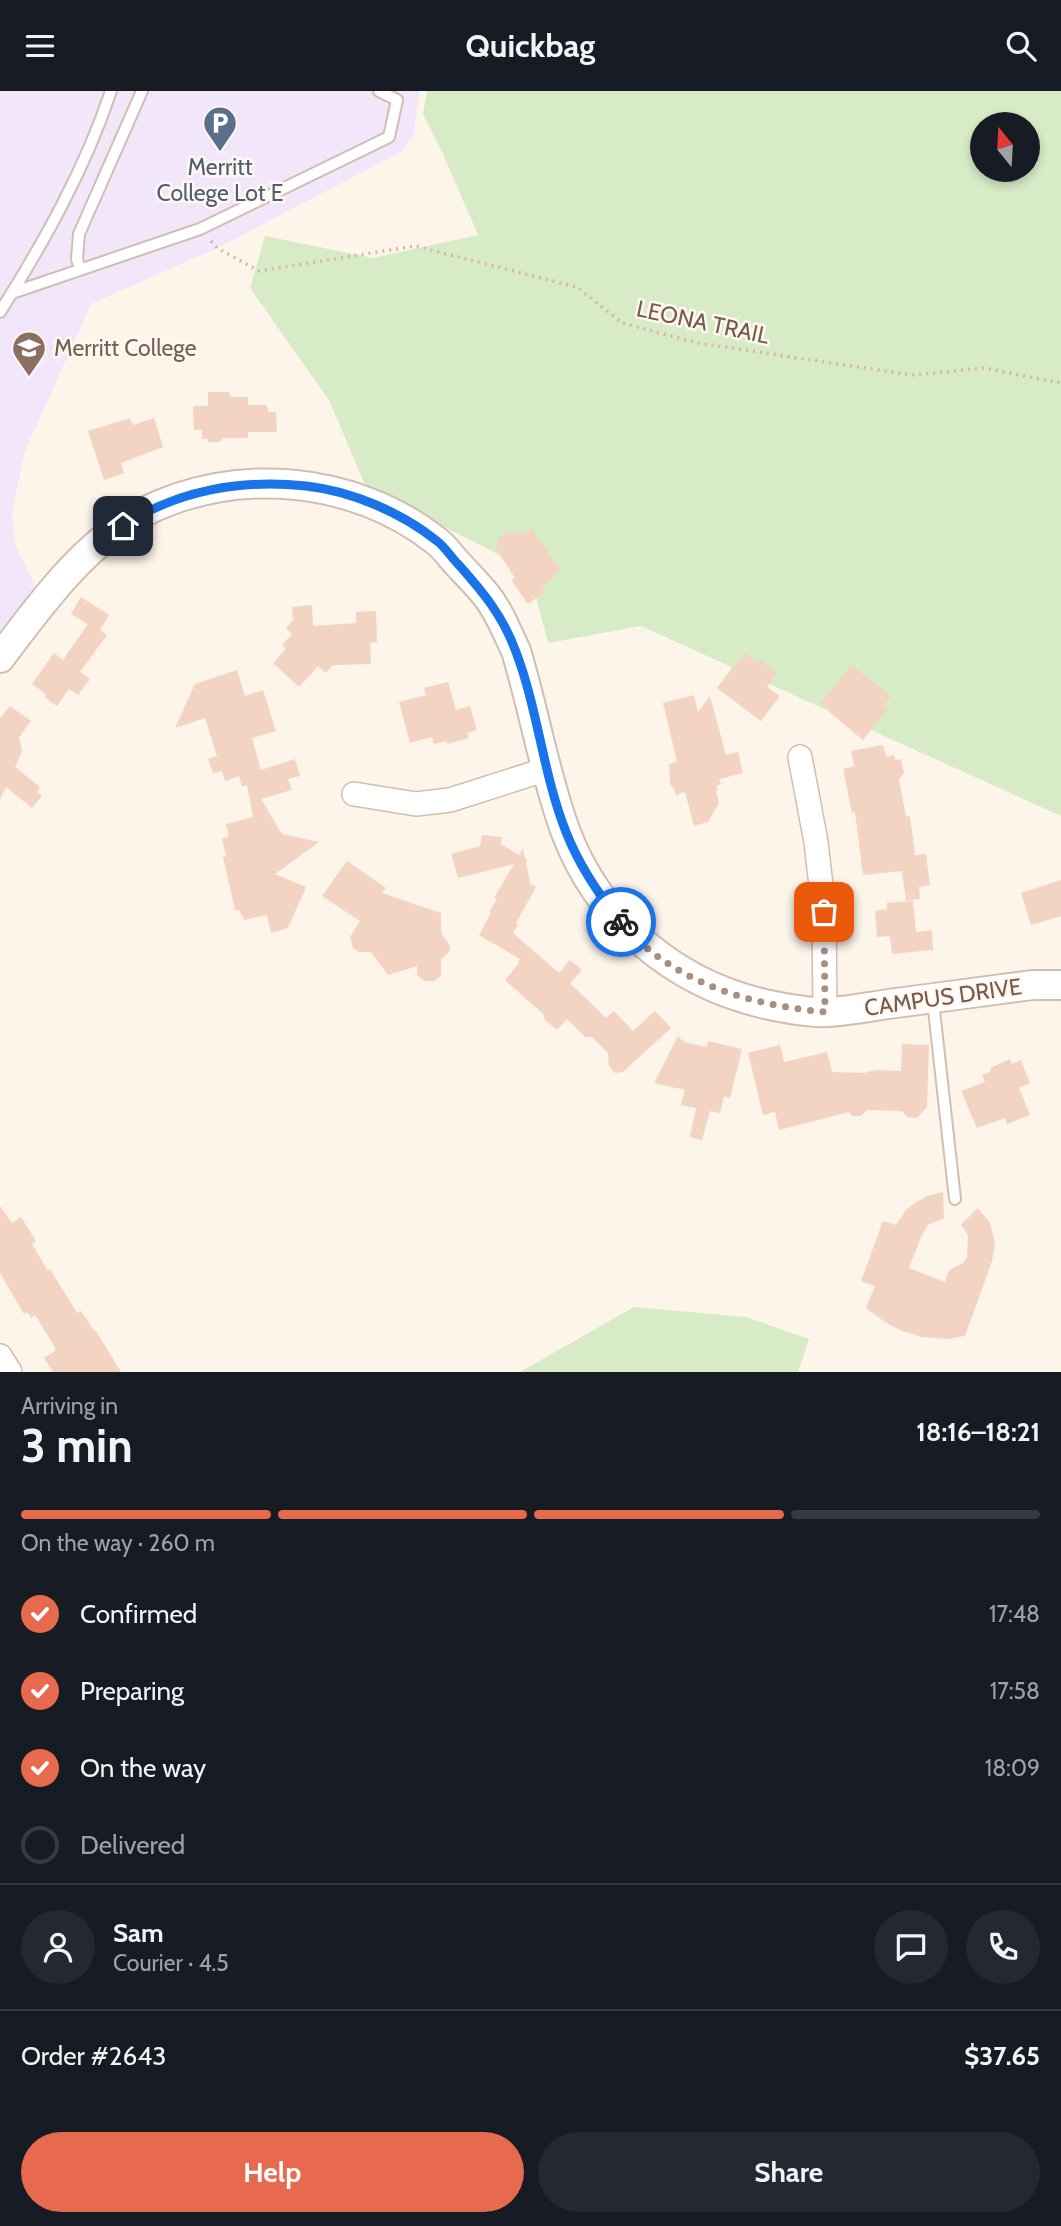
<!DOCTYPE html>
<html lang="en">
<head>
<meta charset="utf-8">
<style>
  :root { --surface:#171b24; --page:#242831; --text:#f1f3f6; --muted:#9ea1a6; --line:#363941; --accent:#e76a4e }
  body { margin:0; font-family:Cabin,sans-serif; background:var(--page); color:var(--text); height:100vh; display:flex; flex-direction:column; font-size:26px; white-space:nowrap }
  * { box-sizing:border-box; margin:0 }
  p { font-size:23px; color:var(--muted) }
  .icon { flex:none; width:38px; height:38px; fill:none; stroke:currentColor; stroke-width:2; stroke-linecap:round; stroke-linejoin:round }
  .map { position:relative; height:1281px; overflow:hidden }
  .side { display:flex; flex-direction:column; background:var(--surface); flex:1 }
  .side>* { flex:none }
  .needle { width:46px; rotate:342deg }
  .tools { position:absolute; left:970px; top:21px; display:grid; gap:14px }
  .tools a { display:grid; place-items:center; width:70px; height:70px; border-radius:50%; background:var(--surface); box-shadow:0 4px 10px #0003; font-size:35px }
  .pin { position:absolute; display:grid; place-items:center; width:60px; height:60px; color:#fff; margin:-30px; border-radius:14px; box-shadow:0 4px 10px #0006 }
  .courier { position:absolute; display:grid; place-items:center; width:70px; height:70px; margin:-35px; border:5px solid #1a73e8; border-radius:50%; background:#fff; color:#222; box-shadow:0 2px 9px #0007 }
  .head em { font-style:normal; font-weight:700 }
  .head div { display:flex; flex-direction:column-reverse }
  .head { display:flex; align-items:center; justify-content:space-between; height:119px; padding:0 21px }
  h1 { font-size:46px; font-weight:700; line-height:52px }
  .bar { display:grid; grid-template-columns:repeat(4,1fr); gap:10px 7px; align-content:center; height:84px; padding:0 21px }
  .bar i { height:9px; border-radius:5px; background:var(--line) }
  .bar .selected { background:var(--accent) }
  .bar p { grid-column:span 4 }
  .line { display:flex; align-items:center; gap:18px; padding:0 21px; border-top:2px solid var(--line) }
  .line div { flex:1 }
  .round { display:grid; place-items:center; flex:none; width:74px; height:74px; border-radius:37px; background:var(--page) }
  ol { padding:0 21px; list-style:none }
  li { display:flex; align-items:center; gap:21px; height:77px }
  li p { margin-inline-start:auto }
  li .icon { padding:7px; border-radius:50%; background:var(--accent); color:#fff; stroke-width:4 }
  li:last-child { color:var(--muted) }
  li i { width:38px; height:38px; border:4px solid var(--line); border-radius:50% }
  .button { display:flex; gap:14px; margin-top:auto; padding:14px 21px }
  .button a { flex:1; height:80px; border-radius:42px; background:var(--accent); color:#fff; font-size:28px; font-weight:700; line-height:80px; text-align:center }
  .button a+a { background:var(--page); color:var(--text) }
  header { display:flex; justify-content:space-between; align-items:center; height:91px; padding:0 21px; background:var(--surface); font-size:32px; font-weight:700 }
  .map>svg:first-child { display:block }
  .education { fill:#f2e6fa }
  .green { fill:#d7ebc7; fill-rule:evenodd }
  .building { fill:#f3d3c1 }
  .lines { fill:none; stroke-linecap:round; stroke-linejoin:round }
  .service-casing { stroke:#d2beb1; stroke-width:14 }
  .minor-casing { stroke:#d2beb1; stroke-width:26 }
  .tertiary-casing { stroke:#d2beb1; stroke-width:32 }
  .path { stroke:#d8b6a3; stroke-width:3.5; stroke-dasharray:2 5; stroke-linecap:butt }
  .service { stroke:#fff; stroke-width:10 }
  .minor { stroke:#fff; stroke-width:23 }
  .tertiary { stroke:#fff; stroke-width:28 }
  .done { stroke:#a79083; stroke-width:7; stroke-dasharray:0 12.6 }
  .route { stroke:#1a73e8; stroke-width:9 }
  .labels { text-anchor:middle; stroke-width:5; stroke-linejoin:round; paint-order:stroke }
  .service-label { font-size:23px; fill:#4e5e75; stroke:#fff9f1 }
  .street-label { font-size:23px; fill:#795a4c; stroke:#fff9f1 }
  .education-label { font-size:23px; fill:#785e54; stroke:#fff9f1; text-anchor:start }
</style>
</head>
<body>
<header><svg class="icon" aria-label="menu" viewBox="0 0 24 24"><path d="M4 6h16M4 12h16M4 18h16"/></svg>Quickbag<svg class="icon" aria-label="search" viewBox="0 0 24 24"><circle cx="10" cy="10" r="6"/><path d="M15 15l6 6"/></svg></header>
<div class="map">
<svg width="1061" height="1281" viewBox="0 0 1061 1281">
  <rect width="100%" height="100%" fill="#fdf5ea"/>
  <path class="education" d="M 0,0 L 419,0 L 414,43 L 401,61 L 217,157 L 91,213 L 25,360 L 12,420 L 15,454 L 36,496 L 0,540 Z"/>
  <path class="green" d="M 427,0 L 1061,0 L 1061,725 L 641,535 L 548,552 L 529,479 L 366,396 L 329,309 L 250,197 L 265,145 L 373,167 L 478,144 L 443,63 L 423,23 ZM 982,33 L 1027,33 L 1027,79 L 982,79 Z
    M 634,1216 L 746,1226 L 809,1248 L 798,1281 L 520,1281 Z"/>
  <path class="building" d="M 208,301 L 229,301 L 230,306 L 248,306 L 248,314 L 267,314 L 268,321 L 276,321 L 277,341 L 248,341 L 248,347 L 222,347 L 220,351 L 209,351 L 207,348 L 202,348 L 202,339 L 194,339 L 193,315 L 208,315 Z
    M 130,327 L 133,334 L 154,327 L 163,356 L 121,372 L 124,382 L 104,389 L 88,340 Z
    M 532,437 L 560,479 L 553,485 L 554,487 L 541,495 L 545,501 L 528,513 L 511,489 L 515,487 L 496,458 L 500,445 L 507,442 L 523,443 Z
    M 81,506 L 109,524 L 100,539 L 107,544 L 80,581 L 90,588 L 78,604 L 69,598 L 57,615 L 44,606 L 46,603 L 32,593 L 54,562 L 63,569 L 88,533 L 71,523 Z
    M 312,514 L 313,535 L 356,532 L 356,521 L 376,520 L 377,551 L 370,552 L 371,573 L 333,574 L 326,582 L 318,575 L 299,596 L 273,572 L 286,558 L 282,554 L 292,543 L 286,537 L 293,529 L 292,516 Z
    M 746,562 L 757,571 L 759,568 L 777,582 L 767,596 L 780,605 L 761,630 L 717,597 L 737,570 L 739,571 Z
    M 851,574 L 891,605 L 883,615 L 887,619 L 863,649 L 828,620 L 829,619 L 821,612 Z
    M 237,579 L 245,605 L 263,599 L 276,640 L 252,647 L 261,679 L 295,668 L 300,685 L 288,688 L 292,699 L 261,708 L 282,743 L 319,751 L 275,783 L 306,796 L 288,837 L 271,842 L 267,824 L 244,829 L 239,819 L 235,819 L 223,766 L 226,765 L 222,747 L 229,746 L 226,733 L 253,726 L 247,694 L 242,696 L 239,685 L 225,690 L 222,680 L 213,682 L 208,668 L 217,665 L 205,627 L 175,637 L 195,593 Z
    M 448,591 L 456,619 L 470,615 L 477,639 L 467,642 L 469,647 L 447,653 L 446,650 L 434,653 L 432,646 L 410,652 L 399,611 L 426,604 L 424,597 Z
    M 694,604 L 698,621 L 710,605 L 726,664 L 738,661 L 743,682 L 719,688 L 721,693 L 716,695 L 718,699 L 716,700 L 719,712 L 708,731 L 694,735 L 685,701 L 676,704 L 674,697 L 670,693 L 669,673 L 677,671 L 663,612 Z
    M 10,615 L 31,630 L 19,646 L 22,660 L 15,676 L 40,696 L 37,701 L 42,705 L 32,717 L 6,696 L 0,709 L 0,627 Z
    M 883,654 L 886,666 L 894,664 L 895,669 L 901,668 L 904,682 L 899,688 L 906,726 L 910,725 L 915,764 L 926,763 L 930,794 L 919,796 L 920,808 L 906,810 L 902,780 L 863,784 L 855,721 L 852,722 L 843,678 L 854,675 L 851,660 Z
    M 482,744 L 502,746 L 501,753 L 519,764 L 523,757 L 525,768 L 528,769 L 526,770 L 530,793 L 536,796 L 516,832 L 518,834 L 513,842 L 559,882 L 570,869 L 582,879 L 570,892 L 606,927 L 614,920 L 633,940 L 655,920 L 671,937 L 623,981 L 615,982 L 609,975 L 608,962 L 592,946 L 585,946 L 567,928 L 557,939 L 545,929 L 543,923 L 505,889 L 519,872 L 518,871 L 520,868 L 479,844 L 491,822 L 489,821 L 497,808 L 494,807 L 514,773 L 458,787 L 451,763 L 480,755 Z
    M 347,770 L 386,797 L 382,802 L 441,822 L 441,842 L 449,853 L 450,857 L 449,861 L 441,868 L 441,885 L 434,890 L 425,890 L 417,884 L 417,875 L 388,884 L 371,861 L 359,861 L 353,857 L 350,846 L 360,830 L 322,805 Z
    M 1061,789 L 1061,825 L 1031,834 L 1021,802 Z
    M 913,810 L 916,841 L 932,839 L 933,859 L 892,863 L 890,845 L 877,846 L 875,820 L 887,818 L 887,812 Z
    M 678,945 L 684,951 L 707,956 L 708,950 L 742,958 L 730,1007 L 724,1005 L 720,1022 L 710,1020 L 702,1049 L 690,1046 L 696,1017 L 681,1014 L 685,999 L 654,992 Z
    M 902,953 L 929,954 L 927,1016 L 917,1027 L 907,1026 L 902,1020 L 867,1019 L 861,1025 L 852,1025 L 849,1021 L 779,1039 L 775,1021 L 763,1024 L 748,962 L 780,954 L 784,971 L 827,961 L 832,981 L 866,982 L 866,981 L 877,979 L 901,980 Z
    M 1010,968 L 1012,973 L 1021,969 L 1030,992 L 1019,997 L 1030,1024 L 1007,1033 L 1005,1027 L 977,1037 L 961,1000 L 985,991 L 982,984 L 991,980 L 990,977 Z
    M 943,1101 L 944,1127 L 928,1134 L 922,1144 L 909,1177 L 945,1191 L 949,1179 L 963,1172 L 967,1166 L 968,1144 L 961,1134 L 978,1117 L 990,1132 L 995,1152 L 992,1170 L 965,1245 L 947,1248 L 922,1246 L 902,1240 L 885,1231 L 866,1217 L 875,1195 L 861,1190 L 883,1130 L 896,1134 L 906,1119 L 915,1112 L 927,1105 Z
    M 0,1115 L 12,1132 L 21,1126 L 36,1150 L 32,1153 L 48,1180 L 50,1178 L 77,1222 L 81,1220 L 95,1241 L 96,1240 L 121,1281 L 53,1281 L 44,1267 L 55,1260 L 55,1256 L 35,1224 L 31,1227 L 27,1221 L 24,1223 L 0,1182 Z"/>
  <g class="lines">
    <g class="service-casing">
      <path id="service" d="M 80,178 L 77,168 L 79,143 L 142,0
        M 12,202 L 200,138 L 389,46 L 397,9 L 379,0
        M 0,221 C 44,151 85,78 111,0
        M 933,910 L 955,1108"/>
    </g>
    <g class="minor-casing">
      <path id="minor" d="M 800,666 L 816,751 L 824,821 L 825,921
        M 354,703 L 416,713 L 450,709 L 547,678
        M 0,1265 L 10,1281"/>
    </g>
    <g class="tertiary-casing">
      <path id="tertiary" d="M 0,567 C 41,513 83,453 144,421 C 236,374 355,386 435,449 C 444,455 450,465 457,472 C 467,483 477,493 486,504 C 499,520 507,541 516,560 C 534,619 544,681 565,739 C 598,828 673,892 765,913 C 784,917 807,922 828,921 C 850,920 873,915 896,912 C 942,906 987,900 1033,894 L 1061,894"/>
    </g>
    <path class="path" d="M 211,150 L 217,157 L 259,180 L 415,155 L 577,196 L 622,232 L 698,252 L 912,284 L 984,277 L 1061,292"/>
    <use href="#service" class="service"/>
    <use href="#minor" class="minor"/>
    <use href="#tertiary" class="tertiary"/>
  </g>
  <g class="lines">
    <path class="done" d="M 621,831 C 672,892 750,914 825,921 L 824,821"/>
    <path class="route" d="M 123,435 C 177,399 242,388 306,395 C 351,400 401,421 437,450 C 445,456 451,466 458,473 C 483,501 503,525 516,561 C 538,619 543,683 566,741 C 579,774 598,803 621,831"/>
  </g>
  <defs>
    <g id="parking-pin" transform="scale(1.75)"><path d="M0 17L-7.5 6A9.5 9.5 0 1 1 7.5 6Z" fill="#5c6f8a" stroke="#fff9f1"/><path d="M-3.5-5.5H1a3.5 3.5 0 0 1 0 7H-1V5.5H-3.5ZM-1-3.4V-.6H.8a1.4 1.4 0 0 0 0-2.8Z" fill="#fff"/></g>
    <g id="university-pin" transform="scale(1.75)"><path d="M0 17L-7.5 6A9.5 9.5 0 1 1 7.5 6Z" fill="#8d6e63" stroke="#fff9f1"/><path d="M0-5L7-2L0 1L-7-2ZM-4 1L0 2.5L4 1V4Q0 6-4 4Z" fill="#fff"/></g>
  </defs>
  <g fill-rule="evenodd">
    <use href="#parking-pin" x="220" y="32"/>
    <use href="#university-pin" x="29" y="257"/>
  </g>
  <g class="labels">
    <g class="service-label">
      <text x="220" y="84">Merritt<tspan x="220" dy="26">College Lot E</tspan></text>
    </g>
    <g class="street-label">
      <text transform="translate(703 231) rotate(12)" y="8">LEONA TRAIL</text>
      <text transform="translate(943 906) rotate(-8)" y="8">CAMPUS DRIVE</text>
    </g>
    <g class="education-label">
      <text x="54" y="265">Merritt College</text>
    </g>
  </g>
</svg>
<div class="tools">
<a><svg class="needle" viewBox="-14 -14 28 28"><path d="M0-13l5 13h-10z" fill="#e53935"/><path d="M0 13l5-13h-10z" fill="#9ea1a6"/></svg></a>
</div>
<div class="pin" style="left:824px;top:821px;background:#ea580c"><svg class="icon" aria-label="bag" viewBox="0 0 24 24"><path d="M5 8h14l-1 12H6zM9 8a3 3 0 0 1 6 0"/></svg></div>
<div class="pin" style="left:123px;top:435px;background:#1f2937"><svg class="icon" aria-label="home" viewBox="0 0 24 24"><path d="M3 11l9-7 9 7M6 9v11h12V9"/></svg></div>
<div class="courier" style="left:621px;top:831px"><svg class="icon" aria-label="bike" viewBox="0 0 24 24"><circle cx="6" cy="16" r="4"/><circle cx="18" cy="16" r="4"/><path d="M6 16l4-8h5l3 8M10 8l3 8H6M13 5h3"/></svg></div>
</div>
<section class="side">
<div class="head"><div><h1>3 min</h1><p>Arriving in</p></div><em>18:16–18:21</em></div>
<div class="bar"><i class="selected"></i><i class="selected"></i><i class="selected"></i><i></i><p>On the way · 260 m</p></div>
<ol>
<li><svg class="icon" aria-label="check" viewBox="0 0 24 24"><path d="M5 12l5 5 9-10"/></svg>Confirmed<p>17:48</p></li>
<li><svg class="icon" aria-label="check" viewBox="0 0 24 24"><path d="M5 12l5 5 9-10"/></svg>Preparing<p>17:58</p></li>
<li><svg class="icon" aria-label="check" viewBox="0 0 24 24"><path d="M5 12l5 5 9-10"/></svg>On the way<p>18:09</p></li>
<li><i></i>Delivered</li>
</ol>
<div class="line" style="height:126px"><a class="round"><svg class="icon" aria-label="person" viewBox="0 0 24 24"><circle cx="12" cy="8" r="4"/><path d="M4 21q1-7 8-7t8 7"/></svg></a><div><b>Sam</b><p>Courier · 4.5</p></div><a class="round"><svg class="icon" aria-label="chat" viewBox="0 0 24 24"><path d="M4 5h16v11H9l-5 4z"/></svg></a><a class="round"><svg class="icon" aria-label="phone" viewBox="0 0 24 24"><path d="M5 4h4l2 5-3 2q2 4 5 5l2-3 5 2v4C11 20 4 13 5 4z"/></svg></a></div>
<div class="line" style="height:91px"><div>Order #2643</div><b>$37.65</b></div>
<div class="button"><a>Help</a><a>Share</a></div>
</section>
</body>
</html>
